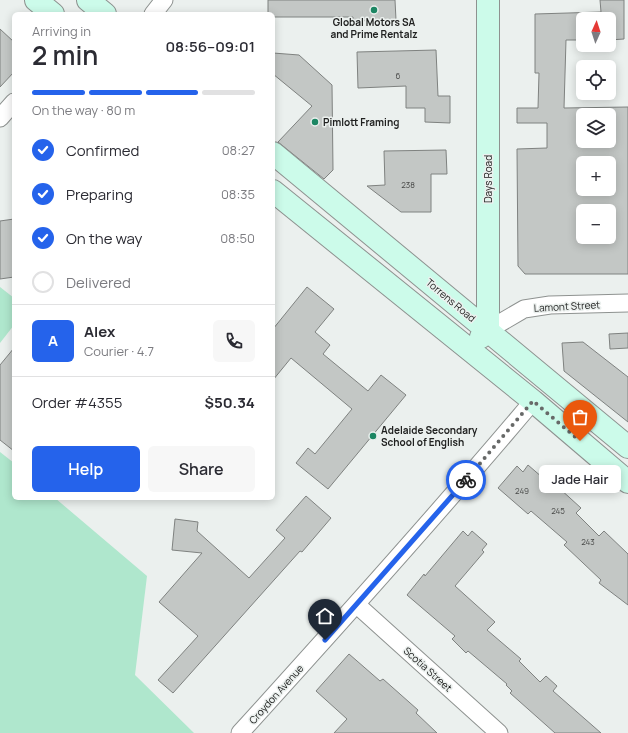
<!DOCTYPE html>
<html lang="en">
<head>
<meta charset="utf-8">
<style>
  :root { --surface:#fff; --page:#f7f7f7; --text:#2b2b33; --muted:#7c7c81; --line:#e1e1e2; --accent:#2563eb }
  body { margin:0; font-family:Manrope,sans-serif; background:var(--page); color:var(--text); height:100vh; display:flex; flex-direction:column; font-size:15px; white-space:nowrap }
  * { box-sizing:border-box; margin:0 }
  p { font-size:13px; color:var(--muted) }
  .icon { flex:none; width:22px; height:22px; fill:none; stroke:currentColor; stroke-width:2; stroke-linecap:round; stroke-linejoin:round }
  .map { position:relative; flex:1; overflow:hidden }
  .side { position:absolute; left:12px; top:12px; width:263px; height:488px; display:flex; flex-direction:column; background:var(--surface); border-radius:6px; box-shadow:0 2px 10px #0003 }
  .side>* { flex:none }
  .needle { width:26px; rotate:3deg }
  .fabs { position:absolute; left:576px; top:12px; display:grid; gap:8px }
  .fabs a { display:grid; place-items:center; width:40px; height:40px; border-radius:6px; background:var(--surface); box-shadow:0 2px 10px #0003; font-size:20px }
  .pin { position:absolute; display:grid; place-items:center; width:34px; height:34px; color:#fff; margin:-41px -17px; border-radius:50% 50% 50% 0; rotate:-45deg; box-shadow:0 0 4px #0007 }
  .pin .icon { rotate:45deg }
  .courier { position:absolute; display:grid; place-items:center; width:40px; height:40px; margin:-20px; border:3px solid #2563eb; border-radius:50%; background:#fff; color:#222; box-shadow:0 1px 5px #0007 }
  .bubble { position:absolute; height:28px; border-radius:6px; background:var(--surface); box-shadow:0 2px 10px #0003; font-size:13px; font-weight:600; line-height:28px; text-align:center }
  .summary em { font-style:normal; font-weight:600 }
  .summary div { display:flex; flex-direction:column-reverse }
  .summary { display:flex; align-items:center; justify-content:space-between; height:68px; padding:0 20px }
  h1 { font-size:26px; font-weight:600; line-height:30px }
  .bar { display:grid; grid-template-columns:repeat(4,1fr); gap:6px 4px; align-content:center; height:48px; padding:0 20px }
  .bar i { height:5px; border-radius:3px; background:var(--line) }
  .bar .selected { background:var(--accent) }
  .bar p { grid-column:span 4 }
  .line { display:flex; align-items:center; gap:10px; padding:0 20px; border-top:1px solid var(--line) }
  .line div { flex:1 }
  .round { display:grid; place-items:center; flex:none; width:42px; height:42px; border-radius:6px; background:var(--page) }
  ol { padding:0 20px; list-style:none }
  li { display:flex; align-items:center; gap:12px; height:44px }
  li p { margin-inline-start:auto }
  li .icon { padding:4px; border-radius:50%; background:var(--accent); color:#fff; stroke-width:4 }
  li:last-child { color:var(--muted) }
  li i { width:22px; height:22px; border:2px solid var(--line); border-radius:50% }
  .action { display:flex; gap:8px; margin-top:auto; padding:8px 20px }
  .action a { flex:1; height:46px; border-radius:6px; background:var(--accent); color:#fff; font-size:16px; font-weight:600; line-height:46px; text-align:center }
  .action a+a { background:var(--page); color:var(--text) }
  .map>svg:first-child { display:block }
  .green { fill:#afe7cd }
  .building { fill:#c3c7c5; stroke:#7f8280; fill-rule:evenodd }
  .lines { fill:none; stroke-linecap:round; stroke-linejoin:round }
  .street-casing { stroke:#8e9290; stroke-width:19 }
  .secondary-casing { stroke:#8e9290; stroke-width:24 }
  .street { stroke:#fff; stroke-width:17 }
  .secondary { stroke:#ccfbea; stroke-width:22 }
  .done { stroke:#676968; stroke-width:4; stroke-dasharray:0 7.2 }
  .route { stroke:#2563eb; stroke-width:5 }
  .poi-dot { fill:#1c8663; stroke:#ebf0ee; stroke-width:1.5 }
  .labels { text-anchor:middle; stroke-width:3; stroke-linejoin:round; paint-order:stroke }
  .number-label { font-size:8px; fill:#494a49 }
  .poi-label { font-size:10px; font-weight:bold; fill:#202120; stroke:#ebf0ee; text-anchor:start }
  .street-label { font-size:10px; fill:#202120; stroke:#ebf0ee }
</style>
</head>
<body>
<div class="map">
<svg width="628" height="733" viewBox="0 0 628 733">
  <rect width="100%" height="100%" fill="#ebf0ee"/>
  <path class="green" d="M 0,287 L 14,298 L 14,325 L 0,343 Z
    M 0,452 L 14,463 L 14,498 L 55,498 L 147,576 L 135,675 L 194,733 L 0,733 Z"/>
  <path class="building" d="M 268,0 L 395,0 L 396,20 L 353,21 L 353,17 L 273,17 L 273,14 L 268,14 Z
    M 600,0 L 624,0 L 624,39 L 609,40 L 609,19 L 583,19 L 583,40 L 566,40 L 564,108 L 628,107 L 628,274 L 525,274 L 518,266 L 517,149 L 547,148 L 547,123 L 517,123 L 517,108 L 538,108 L 539,73 L 535,73 L 535,14 L 601,12 ZM 583,115 L 609,115 L 609,141 L 583,141 ZM 583,163 L 609,163 L 609,189 L 583,189 ZM 583,211 L 609,211 L 609,237 L 583,237 Z
    M 0,29 L 14,42 L 14,72 L 0,87 Z
    M 436,50 L 438,96 L 450,96 L 450,123 L 425,122 L 425,108 L 406,108 L 406,86 L 358,88 L 357,52 Z
    M 273,53 L 299,55 L 332,85 L 333,170 L 324,179 L 278,142 L 312,106 L 273,74 Z
    M 446,150 L 447,174 L 431,174 L 431,212 L 401,212 L 367,186 L 385,185 L 384,151 Z
    M 14,219 L 14,277 L 0,279 L 0,221 Z
    M 307,287 L 334,309 L 315,332 L 330,345 L 323,354 L 368,391 L 381,375 L 406,395 L 328,489 L 296,463 L 308,448 L 315,454 L 352,409 L 291,358 L 273,380 L 273,329 Z
    M 628,333 L 628,348 L 610,349 L 609,334 Z
    M 583,342 L 628,377 L 628,422 L 564,371 L 562,343 Z
    M 14,348 L 14,451 L 0,440 L 0,365 Z
    M 528,465 L 557,490 L 559,488 L 581,508 L 576,513 L 599,536 L 604,531 L 628,554 L 628,605 L 599,583 L 601,580 L 564,545 L 567,542 L 531,511 L 528,514 L 498,488 L 517,466 L 523,472 Z
    M 306,496 L 331,518 L 302,552 L 300,551 L 173,693 L 158,680 L 198,636 L 159,602 L 202,553 L 172,550 L 175,519 L 198,522 L 197,531 L 249,578 L 285,538 L 276,530 Z
    M 463,531 L 468,536 L 472,531 L 487,544 L 482,550 L 484,552 L 455,586 L 495,622 L 487,630 L 521,659 L 519,661 L 540,682 L 546,676 L 557,686 L 553,691 L 601,733 L 555,733 L 510,693 L 512,691 L 506,685 L 507,684 L 468,651 L 466,653 L 452,639 L 455,636 L 407,595 L 424,574 L 425,576 Z
    M 349,654 L 380,681 L 383,679 L 418,710 L 416,713 L 437,733 L 334,733 L 347,719 L 316,691 Z"/>
  <g class="lines">
    <g class="street-casing">
      <path id="street" d="M 153,14 L 164,0
        M 0,118 L 14,102
        M 488,330 L 524,309 L 550,305 L 628,303
        M 357,605 L 499,733
        M 240,733 C 339,624 438,514 533,401"/>
    </g>
    <g class="secondary-casing">
      <path id="secondary" d="M 36,0 L 53,14
        M 88,0 L 105,14
        M 273,153 L 628,447
        M 273,191 L 533,401 L 628,482
        M 481,337 L 488,330 L 488,0"/>
    </g>
    <use href="#street" class="street"/>
    <use href="#secondary" class="secondary"/>
  </g>
  <g class="lines">
    <path class="done" d="M 466,480 L 533,401 L 580,441"/>
    <path class="route" d="M 325,640 L 466,480"/>
  </g>
  <g class="poi-dot">
    <circle cx="374" cy="10" r="4"/>
    <circle cx="315" cy="122" r="4"/>
    <circle cx="373" cy="436" r="4"/>
  </g>
  <g class="labels">
    <g class="number-label">
      <text x="398" y="79">6</text>
      <text x="408" y="188">238</text>
      <text x="522" y="494">249</text>
      <text x="558" y="514">245</text>
      <text x="588" y="545">243</text>
    </g>
    <g class="poi-label">
      <text x="374" y="26" text-anchor="middle">Global Motors SA<tspan x="374" dy="12">and Prime Rentalz</tspan></text>
      <text x="323" y="126">Pimlott Framing</text>
      <text x="381" y="434">Adelaide Secondary<tspan x="381" dy="12">School of English</tspan></text>
    </g>
    <g class="street-label">
      <text transform="translate(488 179) rotate(-90)" y="4">Days Road</text>
      <text transform="translate(451 300) rotate(40)" y="4">Torrens Road</text>
      <text transform="translate(567 306) rotate(-3)" y="4">Lamont Street</text>
      <text transform="translate(428 669) rotate(42)" y="4">Scotia Street</text>
      <text transform="translate(276 694) rotate(-48)" y="4">Croydon Avenue</text>
    </g>
  </g>
</svg>
<div class="fabs">
<a><svg class="needle" viewBox="-14 -14 28 28"><path d="M0-13l5 13h-10z" fill="#e53935"/><path d="M0 13l5-13h-10z" fill="#7c7c81"/></svg></a>
<a><svg class="icon" aria-label="locate" viewBox="0 0 24 24"><circle cx="12" cy="12" r="6"/><path d="M12 2v4M12 18v4M2 12h4M18 12h4"/></svg></a>
<a><svg class="icon" aria-label="layers" viewBox="0 0 24 24"><path d="M12 4l9 5-9 5-9-5zM3 14l9 5 9-5"/></svg></a>
<a>+</a>
<a>−</a>
</div>
<div class="pin" style="left:580px;top:441px;background:#ea580c"><svg class="icon" aria-label="bag" viewBox="0 0 24 24"><path d="M5 8h14l-1 12H6zM9 8a3 3 0 0 1 6 0"/></svg></div>
<div class="pin" style="left:325px;top:640px;background:#1f2937"><svg class="icon" aria-label="home" viewBox="0 0 24 24"><path d="M3 11l9-7 9 7M6 9v11h12V9"/></svg></div>
<div class="courier" style="left:466px;top:480px"><svg class="icon" aria-label="bike" viewBox="0 0 24 24"><circle cx="6" cy="16" r="4"/><circle cx="18" cy="16" r="4"/><path d="M6 16l4-8h5l3 8M10 8l3 8H6M13 5h3"/></svg></div>
<div class="bubble" style="left:539px;top:465px;width:82px">Jade Hair</div>
<section class="side">
<div class="summary"><div><h1>2 min</h1><p>Arriving in</p></div><em>08:56–09:01</em></div>
<div class="bar"><i class="selected"></i><i class="selected"></i><i class="selected"></i><i></i><p>On the way · 80 m</p></div>
<ol>
<li><svg class="icon" aria-label="check" viewBox="0 0 24 24"><path d="M5 12l5 5 9-10"/></svg>Confirmed<p>08:27</p></li>
<li><svg class="icon" aria-label="check" viewBox="0 0 24 24"><path d="M5 12l5 5 9-10"/></svg>Preparing<p>08:35</p></li>
<li><svg class="icon" aria-label="check" viewBox="0 0 24 24"><path d="M5 12l5 5 9-10"/></svg>On the way<p>08:50</p></li>
<li><i></i>Delivered</li>
</ol>
<div class="line" style="height:72px"><b class="round" style="background:var(--accent);color:#fff">A</b><div><b>Alex</b><p>Courier · 4.7</p></div><a class="round"><svg class="icon" aria-label="phone" viewBox="0 0 24 24"><path d="M5 4h4l2 5-3 2q2 4 5 5l2-3 5 2v4C11 20 4 13 5 4z"/></svg></a></div>
<div class="line" style="height:52px"><div>Order #4355</div><b>$50.34</b></div>
<div class="action"><a>Help</a><a>Share</a></div>
</section>
</div>
</body>
</html>
